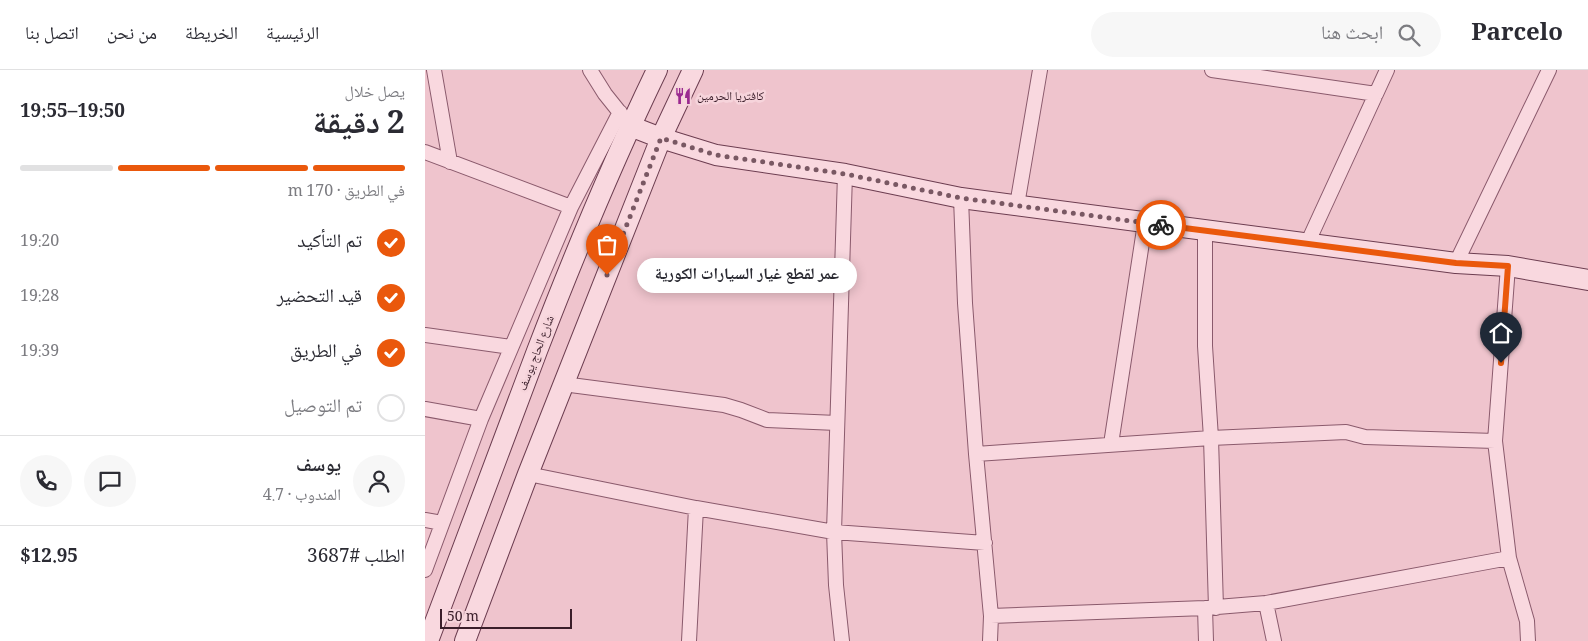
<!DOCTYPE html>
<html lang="ar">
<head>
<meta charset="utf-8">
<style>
  :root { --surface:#fff; --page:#f7f7f7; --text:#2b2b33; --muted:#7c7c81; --line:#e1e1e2; --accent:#ea580c }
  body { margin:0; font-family:Georgia,"Noto Naskh Arabic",serif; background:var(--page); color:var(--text); direction:rtl; height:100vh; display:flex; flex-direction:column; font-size:19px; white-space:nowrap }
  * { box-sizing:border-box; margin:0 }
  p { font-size:16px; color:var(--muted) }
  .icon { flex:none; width:28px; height:28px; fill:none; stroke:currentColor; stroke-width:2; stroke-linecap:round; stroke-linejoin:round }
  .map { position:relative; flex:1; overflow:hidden; direction:ltr }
  .sheet { display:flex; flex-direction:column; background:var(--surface); width:425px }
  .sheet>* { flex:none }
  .scale { position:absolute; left:15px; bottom:12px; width:132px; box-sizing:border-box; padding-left:5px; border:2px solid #3a1e2a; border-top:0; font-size:14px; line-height:18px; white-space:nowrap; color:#3a1e2a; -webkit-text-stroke:4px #f6d4db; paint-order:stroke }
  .pin { position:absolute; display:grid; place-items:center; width:42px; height:42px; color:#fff; margin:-51px -21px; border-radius:50% 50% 50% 0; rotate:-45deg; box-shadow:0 0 5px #0007 }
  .pin .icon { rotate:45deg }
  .courier { position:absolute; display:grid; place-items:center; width:50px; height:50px; margin:-25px; border:4px solid #ea580c; border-radius:50%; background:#fff; color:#222; box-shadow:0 1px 6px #0007 }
  .bubble { position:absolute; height:35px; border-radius:18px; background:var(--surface); box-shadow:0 2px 12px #0003; font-size:16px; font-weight:800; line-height:35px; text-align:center; direction:rtl }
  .overview em { font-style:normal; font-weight:800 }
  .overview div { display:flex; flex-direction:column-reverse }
  .overview { display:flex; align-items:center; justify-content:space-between; height:85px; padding:0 20px }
  h1 { font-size:32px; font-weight:800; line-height:38px }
  .bar { display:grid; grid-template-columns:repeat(4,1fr); gap:8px 5px; align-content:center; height:60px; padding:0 20px }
  .bar i { height:6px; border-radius:4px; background:var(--line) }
  .bar .on { background:var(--accent) }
  .bar p { grid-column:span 4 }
  .line { display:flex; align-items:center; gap:12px; padding:0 20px; border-top:1px solid var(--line) }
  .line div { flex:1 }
  .round { display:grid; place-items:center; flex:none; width:52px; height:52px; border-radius:26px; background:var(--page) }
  ol { padding:0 20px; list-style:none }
  li { display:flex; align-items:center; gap:15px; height:55px }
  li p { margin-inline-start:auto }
  li .icon { padding:5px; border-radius:50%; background:var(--accent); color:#fff; stroke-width:4 }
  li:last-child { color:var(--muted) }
  li i { width:28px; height:28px; border:2px solid var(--line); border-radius:50% }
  header { display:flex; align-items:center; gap:30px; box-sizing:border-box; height:70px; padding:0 25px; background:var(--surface); border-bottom:1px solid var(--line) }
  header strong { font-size:24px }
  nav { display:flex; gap:28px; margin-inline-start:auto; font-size:18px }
  .search { width:350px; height:45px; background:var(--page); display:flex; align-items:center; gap:12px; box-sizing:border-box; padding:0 18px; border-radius:28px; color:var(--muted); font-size:19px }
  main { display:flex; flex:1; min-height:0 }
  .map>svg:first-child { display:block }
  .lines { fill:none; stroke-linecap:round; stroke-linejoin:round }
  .street-casing { stroke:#8a5a6c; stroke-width:16 }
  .secondary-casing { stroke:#6c3d50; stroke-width:22 }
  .street { stroke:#f9d8df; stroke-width:14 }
  .secondary { stroke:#f9d8df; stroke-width:20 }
  .done { stroke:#795863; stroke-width:5; stroke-dasharray:0 9 }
  .route { stroke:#ea580c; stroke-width:6 }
  .labels { text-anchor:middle; stroke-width:5; stroke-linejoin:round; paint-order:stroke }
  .poi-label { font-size:12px; fill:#3a1e2a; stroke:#f6d4db; text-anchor:start }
  .street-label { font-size:12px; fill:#3a1e2a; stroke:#f6d4db }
</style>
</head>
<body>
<header>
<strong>Parcelo</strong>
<div class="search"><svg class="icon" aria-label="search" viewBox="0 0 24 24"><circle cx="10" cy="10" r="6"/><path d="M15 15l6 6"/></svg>ابحث هنا</div>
<nav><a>الرئيسية</a><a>الخريطة</a><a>من نحن</a><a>اتصل بنا</a></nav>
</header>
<main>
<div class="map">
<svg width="1163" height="571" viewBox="0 0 1163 571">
  <rect width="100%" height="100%" fill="#efc4cd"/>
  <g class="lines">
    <g class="street-casing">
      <path id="street" d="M 9,0 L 25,92
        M 165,0 L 180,24 L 200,49
        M 787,0 L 951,24
        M 0,82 L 146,137
        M 536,128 L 540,233 L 551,384 L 566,546 L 565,571
        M 592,135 L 615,0
        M 780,161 L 780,276 L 786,368 L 791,538
        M 882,174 L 962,0
        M 1031,193 L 1124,0
        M 1083,196 L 1070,371 L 1084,488 L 1102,551 L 1103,571
        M 0,265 L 86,277
        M 138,314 L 299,335 L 316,340 L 342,350 L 412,353
        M 0,339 L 56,349
        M 686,374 L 720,153
        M 551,384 L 786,368 L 921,362 L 940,367 L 1070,371
        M 103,404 L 271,438 L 409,462 L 560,473
        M 0,450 L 17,453
        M 0,500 L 56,349 L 146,137 L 195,42
        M 841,533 L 849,571
        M 780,538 L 781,571
        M 566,546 L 780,538 L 841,533 L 1084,488
        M 264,571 L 271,438
        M 417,571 L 411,515 L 409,462 L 420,104"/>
    </g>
    <g class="secondary-casing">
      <path id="secondary" d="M 205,56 L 236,68 L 291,85 L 420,104 L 536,128 L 1031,193 L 1083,196 L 1163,210
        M 3,571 C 39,474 75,377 112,281 C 149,185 187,93 232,0
        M 40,571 L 103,404 L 236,68 L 268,0"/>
    </g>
    <use href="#street" class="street"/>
    <use href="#secondary" class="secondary"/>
  </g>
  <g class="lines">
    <path class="done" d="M 182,205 L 236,68 L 291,85 L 420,104 L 536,128 L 736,155"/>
    <path class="route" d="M 736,155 L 1031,193 L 1083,196 L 1076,293"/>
  </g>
  <defs>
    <g id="restaurant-bare" transform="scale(1.35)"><path d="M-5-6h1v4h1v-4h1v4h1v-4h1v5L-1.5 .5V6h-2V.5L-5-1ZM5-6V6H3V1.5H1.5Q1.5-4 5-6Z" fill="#9a2990" stroke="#f6d4db" stroke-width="2.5" paint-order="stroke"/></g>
  </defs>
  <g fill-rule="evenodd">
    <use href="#restaurant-bare" x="258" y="26"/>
  </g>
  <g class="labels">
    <g class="poi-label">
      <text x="272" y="30">كافتريا الحرمين</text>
    </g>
    <g class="street-label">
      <text transform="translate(111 283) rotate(-69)" y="4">شارع الحاج يوسف</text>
    </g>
  </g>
</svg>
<div class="scale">50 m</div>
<div class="pin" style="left:182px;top:205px;background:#ea580c"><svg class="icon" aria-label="bag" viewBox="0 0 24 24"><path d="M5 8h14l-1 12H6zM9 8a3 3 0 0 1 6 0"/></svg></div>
<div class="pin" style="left:1076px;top:293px;background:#1f2937"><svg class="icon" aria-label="home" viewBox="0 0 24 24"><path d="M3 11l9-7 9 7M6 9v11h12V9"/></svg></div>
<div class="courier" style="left:736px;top:155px"><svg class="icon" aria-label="bike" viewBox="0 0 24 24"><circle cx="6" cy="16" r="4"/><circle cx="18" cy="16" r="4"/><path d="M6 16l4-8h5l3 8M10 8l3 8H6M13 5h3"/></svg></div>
<div class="bubble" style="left:212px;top:188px;width:220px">عمر لقطع غيار السيارات الكورية</div>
</div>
<section class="sheet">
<div class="overview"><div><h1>2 دقيقة</h1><p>يصل خلال</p></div><em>19:50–19:55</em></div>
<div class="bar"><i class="on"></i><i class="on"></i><i class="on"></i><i></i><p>في الطريق · 170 m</p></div>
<ol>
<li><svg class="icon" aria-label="check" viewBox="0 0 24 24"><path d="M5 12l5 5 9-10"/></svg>تم التأكيد<p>19:20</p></li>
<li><svg class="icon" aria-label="check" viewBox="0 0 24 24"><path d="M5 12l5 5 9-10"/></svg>قيد التحضير<p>19:28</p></li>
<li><svg class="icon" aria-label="check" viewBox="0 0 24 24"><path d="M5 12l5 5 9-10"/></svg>في الطريق<p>19:39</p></li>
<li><i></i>تم التوصيل</li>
</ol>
<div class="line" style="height:90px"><a class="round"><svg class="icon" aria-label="person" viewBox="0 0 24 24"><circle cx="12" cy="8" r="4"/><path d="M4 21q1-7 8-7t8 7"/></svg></a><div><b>يوسف</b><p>المندوب · 4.7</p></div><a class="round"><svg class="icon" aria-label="chat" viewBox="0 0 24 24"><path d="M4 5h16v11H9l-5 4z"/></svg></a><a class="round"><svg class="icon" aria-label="phone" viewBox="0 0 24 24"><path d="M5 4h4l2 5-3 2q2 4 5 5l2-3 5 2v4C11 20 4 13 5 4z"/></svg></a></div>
<div class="line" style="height:65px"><div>الطلب #3687</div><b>$12.95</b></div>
</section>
</main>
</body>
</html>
